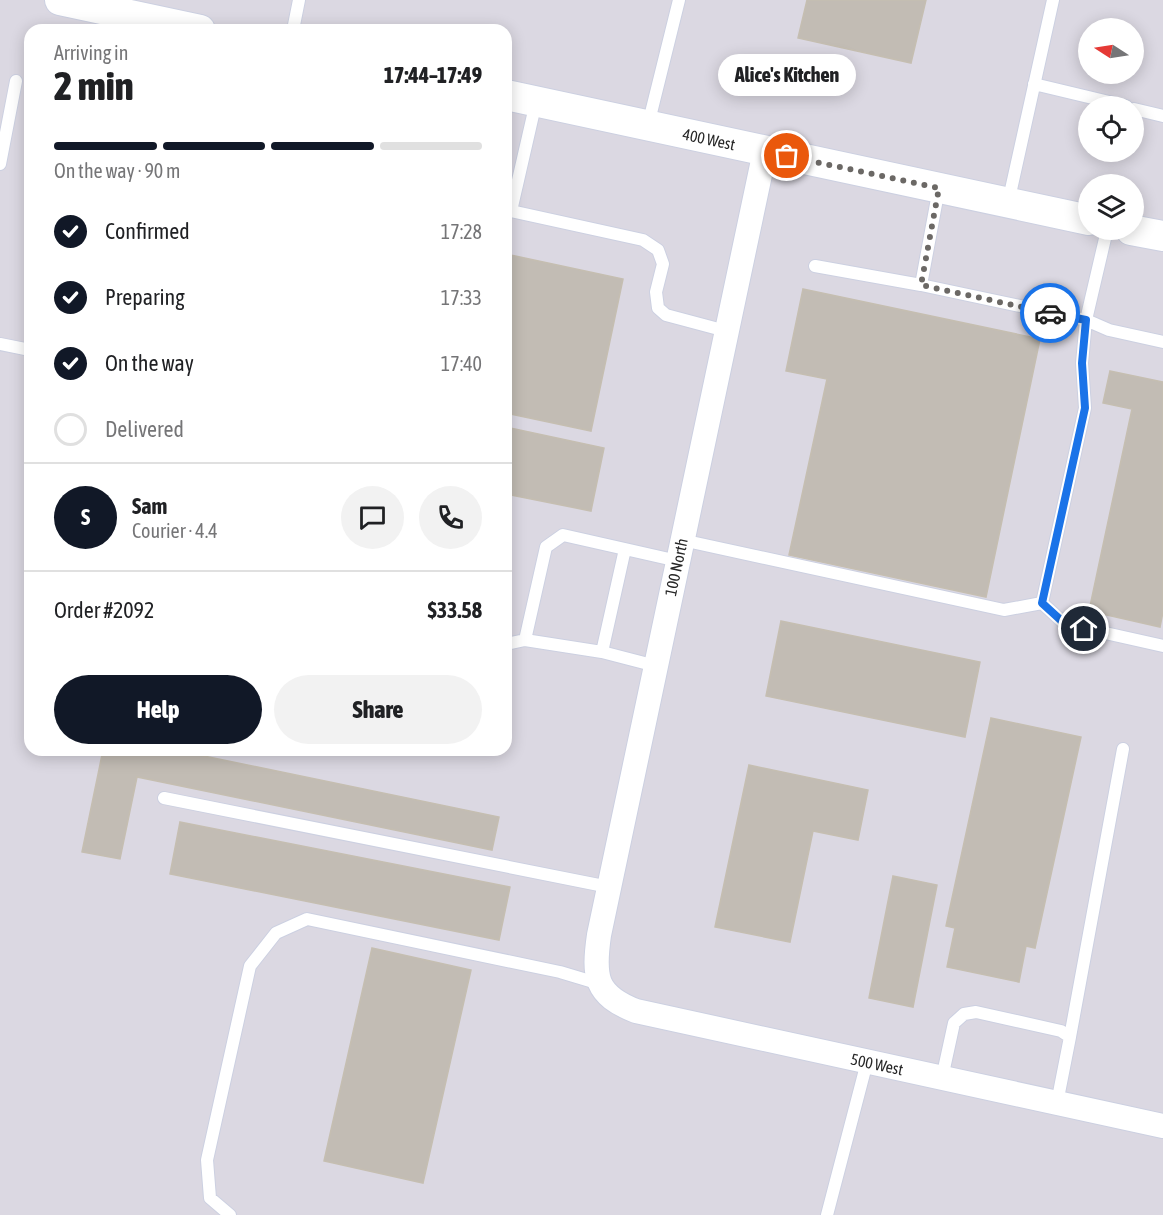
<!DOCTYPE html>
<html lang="en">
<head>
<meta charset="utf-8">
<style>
  :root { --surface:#fff; --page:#f2f2f2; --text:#202124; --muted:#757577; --line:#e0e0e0; --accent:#111827 }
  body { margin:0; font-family:"Asap Condensed",sans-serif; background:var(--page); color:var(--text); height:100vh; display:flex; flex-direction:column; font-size:22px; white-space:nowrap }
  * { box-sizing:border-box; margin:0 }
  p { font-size:20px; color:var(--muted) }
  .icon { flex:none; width:33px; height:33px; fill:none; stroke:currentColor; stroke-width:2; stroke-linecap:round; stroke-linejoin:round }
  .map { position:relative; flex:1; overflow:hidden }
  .drawer { position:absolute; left:24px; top:24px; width:488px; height:732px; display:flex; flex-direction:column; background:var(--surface); border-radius:18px; box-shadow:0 3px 15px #0003 }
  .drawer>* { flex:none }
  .needle { width:39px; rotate:282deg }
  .buttons { position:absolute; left:1078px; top:18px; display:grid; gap:12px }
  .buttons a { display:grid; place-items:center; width:66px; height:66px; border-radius:50%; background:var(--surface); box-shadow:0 3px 15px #0003; font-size:30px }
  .pin { position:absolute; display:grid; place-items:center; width:51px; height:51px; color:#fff; margin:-26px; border:3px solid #fff; border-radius:50%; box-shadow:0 2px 6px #0007 }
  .courier { position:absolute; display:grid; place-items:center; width:60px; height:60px; margin:-30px; border:4px solid #1a73e8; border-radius:50%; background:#fff; color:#222; box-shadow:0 2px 8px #0007 }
  .bubble { position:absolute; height:42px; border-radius:21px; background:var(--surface); box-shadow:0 3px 15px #0003; font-size:20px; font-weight:800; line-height:42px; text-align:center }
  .headline em { font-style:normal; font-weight:800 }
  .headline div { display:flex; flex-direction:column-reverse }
  .headline { display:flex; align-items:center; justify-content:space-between; height:102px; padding:0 30px }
  h1 { font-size:39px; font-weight:800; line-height:45px }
  .bar { display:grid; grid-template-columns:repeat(4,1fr); gap:9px 6px; align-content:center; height:72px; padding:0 30px }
  .bar i { height:8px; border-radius:4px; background:var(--line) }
  .bar .on { background:var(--accent) }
  .bar p { grid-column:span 4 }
  .line { display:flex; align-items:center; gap:15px; padding:0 30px; border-top:2px solid var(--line) }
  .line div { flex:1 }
  .round { display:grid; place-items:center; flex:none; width:63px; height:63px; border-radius:32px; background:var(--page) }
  ol { padding:0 30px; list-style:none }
  li { display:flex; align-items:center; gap:18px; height:66px }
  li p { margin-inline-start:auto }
  li .icon { padding:6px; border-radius:50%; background:var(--accent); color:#fff; stroke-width:4 }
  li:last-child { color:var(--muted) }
  li i { width:33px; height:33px; border:3px solid var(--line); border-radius:50% }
  .action { display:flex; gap:12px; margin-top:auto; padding:12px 30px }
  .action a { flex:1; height:69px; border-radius:36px; background:var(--accent); color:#fff; font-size:24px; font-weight:800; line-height:69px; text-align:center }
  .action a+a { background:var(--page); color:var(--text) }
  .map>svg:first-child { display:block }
  .industrial { fill:#dbd8e2; fill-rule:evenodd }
  .building { fill:#c2bcb4; stroke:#c5beb1; stroke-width:1.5 }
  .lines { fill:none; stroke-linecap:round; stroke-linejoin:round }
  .service-casing { stroke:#ccd0e1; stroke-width:14 }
  .minor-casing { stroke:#ccd0e1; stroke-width:26 }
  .tertiary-casing { stroke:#ccd0e1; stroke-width:32 }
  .service { stroke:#fff; stroke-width:12 }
  .minor { stroke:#fff; stroke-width:24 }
  .tertiary { stroke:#fff; stroke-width:30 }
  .done { stroke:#6b6865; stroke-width:6; stroke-dasharray:0 10.8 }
  .route { stroke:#1a73e8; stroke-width:8 }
  .labels { text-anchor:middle; stroke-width:4.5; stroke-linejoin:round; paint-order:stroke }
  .street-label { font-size:16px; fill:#272727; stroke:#fff }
</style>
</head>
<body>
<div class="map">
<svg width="1163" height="1215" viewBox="0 0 1163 1215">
  <rect width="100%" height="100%" fill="#eae2d7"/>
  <path class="industrial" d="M 0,0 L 1163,0 L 1163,1215 L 0,1215 ZM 1089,28 L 1134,28 L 1134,74 L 1089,74 ZM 30,30 L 506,30 L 506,750 L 30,750 ZM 1089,106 L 1134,106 L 1134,152 L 1089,152 ZM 1089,184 L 1134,184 L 1134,230 L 1089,230 Z"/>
  <path class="building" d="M 807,0 L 926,0 L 911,63 L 798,38 Z
    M 506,254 L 623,279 L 591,431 L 506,413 Z
    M 803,289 L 1040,339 L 986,597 L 789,555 L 827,379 L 786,371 Z
    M 1110,371 L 1163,382 L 1163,612 L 1160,627 L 1089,611 L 1132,409 L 1103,403 Z
    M 506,427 L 604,448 L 591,511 L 511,495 L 506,519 Z
    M 781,621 L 980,662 L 965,737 L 766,696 Z
    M 991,718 L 1081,737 L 1035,948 L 1026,946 L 1019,982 L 947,967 L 955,928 L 946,926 Z
    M 103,750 L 175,750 L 499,817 L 492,850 L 137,777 L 120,859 L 82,852 Z
    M 749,765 L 868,790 L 858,840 L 813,831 L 790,942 L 715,927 Z
    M 180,822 L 510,887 L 499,940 L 170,874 Z
    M 893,876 L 937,885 L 913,1007 L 869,998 Z
    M 372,948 L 471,970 L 423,1183 L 324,1161 Z"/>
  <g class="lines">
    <g class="service-casing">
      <path id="service" d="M 293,30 L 299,0
        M 1034,84 L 1126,106
        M 1134,109 L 1163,116
        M 648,125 L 679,0
        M 0,164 L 16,81
        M 1008,203 L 1053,0
        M 506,210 L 643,240 L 658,250 L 663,264 L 656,292 L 658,308 L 666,315 L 726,331
        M 511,211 L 536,102
        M 1107,230 L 1086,320 L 1109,330 L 1163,342
        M 815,266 L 921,285 L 939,188
        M 0,344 L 30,350
        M 682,540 L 1004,610 L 1042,603 L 1085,408 L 1082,363 L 1086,320 L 921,285
        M 1042,603 L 1065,624 L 1163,646
        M 525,640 L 546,547 L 563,535 L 625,549
        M 506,644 L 525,640 L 602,652
        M 656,666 L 602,652 L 625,549 L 678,561
        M 164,798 L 609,887
        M 1070,1037 L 1123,749
        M 942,1078 L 954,1023 L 964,1014 L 976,1012 L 1061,1031 L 1070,1037 L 1057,1103
        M 230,1215 L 210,1198 L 207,1160 L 250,966 L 276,933 L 307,919 L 560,972 L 600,984
        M 827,1215 L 867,1062"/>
    </g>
    <g class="minor-casing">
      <path id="minor" d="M 765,151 L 599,935 C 593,977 595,995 636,1011 L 1163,1126"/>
    </g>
    <g class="tertiary-casing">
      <path id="tertiary" d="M 60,0 L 200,30
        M 506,95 L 1089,220
        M 1131,230 L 1163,236"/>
    </g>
    <use href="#service" class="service"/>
    <use href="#minor" class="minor"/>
    <use href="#tertiary" class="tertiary"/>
  </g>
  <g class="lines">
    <path class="done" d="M 787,156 L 939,188 L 921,285 L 1050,313"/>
    <path class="route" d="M 1050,313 L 1086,320 L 1082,363 L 1085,408 L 1042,603 L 1065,624 L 1084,629"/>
  </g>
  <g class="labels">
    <g class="street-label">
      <text transform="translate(709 139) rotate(12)" y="6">400 West</text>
      <text transform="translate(676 567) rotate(-78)" y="6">100 North</text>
      <text transform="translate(877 1064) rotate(12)" y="6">500 West</text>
    </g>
  </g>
</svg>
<div class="buttons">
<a><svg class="needle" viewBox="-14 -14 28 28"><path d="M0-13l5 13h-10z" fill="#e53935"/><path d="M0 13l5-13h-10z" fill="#757577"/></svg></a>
<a><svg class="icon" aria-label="locate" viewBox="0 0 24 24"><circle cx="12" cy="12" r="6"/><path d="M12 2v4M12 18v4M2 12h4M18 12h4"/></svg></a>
<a><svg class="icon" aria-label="layers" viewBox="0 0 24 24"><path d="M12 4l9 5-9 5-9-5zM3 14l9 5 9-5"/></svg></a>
</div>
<div class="pin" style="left:787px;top:156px;background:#ea580c"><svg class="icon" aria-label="bag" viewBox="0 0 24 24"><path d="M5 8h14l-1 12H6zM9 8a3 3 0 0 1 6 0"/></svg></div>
<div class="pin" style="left:1084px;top:629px;background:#1f2937"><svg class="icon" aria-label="home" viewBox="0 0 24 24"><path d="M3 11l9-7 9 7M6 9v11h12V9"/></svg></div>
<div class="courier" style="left:1050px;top:313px"><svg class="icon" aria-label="car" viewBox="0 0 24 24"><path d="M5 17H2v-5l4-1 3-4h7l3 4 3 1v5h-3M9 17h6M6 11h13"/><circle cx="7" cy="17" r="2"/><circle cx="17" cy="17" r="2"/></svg></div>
<div class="bubble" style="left:718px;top:54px;width:138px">Alice's Kitchen</div>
<section class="drawer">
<div class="headline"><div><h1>2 min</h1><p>Arriving in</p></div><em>17:44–17:49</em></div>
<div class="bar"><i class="on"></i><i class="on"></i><i class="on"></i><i></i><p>On the way · 90 m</p></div>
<ol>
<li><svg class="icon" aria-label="check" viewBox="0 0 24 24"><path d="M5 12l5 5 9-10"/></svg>Confirmed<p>17:28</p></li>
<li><svg class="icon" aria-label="check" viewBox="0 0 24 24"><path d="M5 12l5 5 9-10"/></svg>Preparing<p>17:33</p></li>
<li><svg class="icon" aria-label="check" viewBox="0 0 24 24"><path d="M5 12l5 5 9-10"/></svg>On the way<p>17:40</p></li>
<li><i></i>Delivered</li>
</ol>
<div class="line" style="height:108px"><b class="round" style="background:var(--accent);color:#fff">S</b><div><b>Sam</b><p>Courier · 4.4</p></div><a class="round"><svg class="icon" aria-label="chat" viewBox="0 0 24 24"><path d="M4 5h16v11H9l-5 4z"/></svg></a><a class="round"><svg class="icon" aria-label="phone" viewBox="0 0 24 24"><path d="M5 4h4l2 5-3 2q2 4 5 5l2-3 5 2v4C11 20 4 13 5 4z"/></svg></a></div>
<div class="line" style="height:78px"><div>Order #2092</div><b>$33.58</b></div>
<div class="action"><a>Help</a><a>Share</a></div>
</section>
</div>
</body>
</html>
